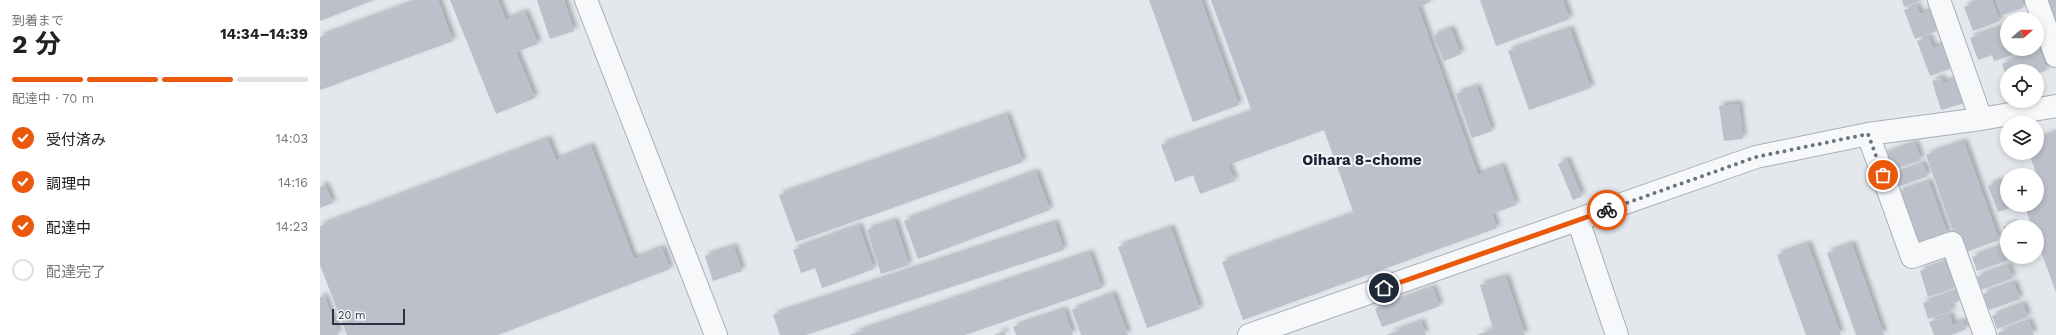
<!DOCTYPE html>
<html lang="ja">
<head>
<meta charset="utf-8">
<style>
  :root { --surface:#fff; --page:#f6f6f6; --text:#222; --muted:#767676; --line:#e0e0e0; --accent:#ea580c }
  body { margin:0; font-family:"Work Sans","Noto Sans JP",sans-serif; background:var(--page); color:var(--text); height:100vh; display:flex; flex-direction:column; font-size:15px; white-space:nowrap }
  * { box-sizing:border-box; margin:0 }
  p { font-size:13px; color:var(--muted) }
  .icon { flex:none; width:22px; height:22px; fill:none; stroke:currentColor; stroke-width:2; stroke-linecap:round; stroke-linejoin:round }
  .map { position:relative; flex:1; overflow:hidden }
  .drawer { display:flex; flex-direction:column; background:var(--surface); width:320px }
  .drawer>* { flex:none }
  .needle { width:26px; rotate:70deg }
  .buttons { position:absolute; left:1680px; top:12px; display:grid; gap:8px }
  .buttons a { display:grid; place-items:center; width:44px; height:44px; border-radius:50%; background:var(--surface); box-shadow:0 2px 6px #0003; font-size:20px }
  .scale { position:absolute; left:12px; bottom:10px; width:73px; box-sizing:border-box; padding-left:4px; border:2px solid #2b3445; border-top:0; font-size:11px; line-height:14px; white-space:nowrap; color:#2b3445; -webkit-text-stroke:3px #f4f6f9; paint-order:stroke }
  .pin { position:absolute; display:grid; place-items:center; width:34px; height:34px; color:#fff; margin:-17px; border:2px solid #fff; border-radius:50%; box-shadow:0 1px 4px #0007 }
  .courier { position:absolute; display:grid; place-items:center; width:40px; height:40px; margin:-20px; border:3px solid #ea580c; border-radius:50%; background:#fff; color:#222; box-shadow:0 1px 5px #0007 }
  .summary em { font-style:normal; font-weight:700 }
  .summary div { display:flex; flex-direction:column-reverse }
  .summary { display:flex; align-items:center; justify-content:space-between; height:68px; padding:0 12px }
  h1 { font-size:26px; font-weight:700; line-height:30px }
  .bar { display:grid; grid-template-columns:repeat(4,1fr); gap:6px 4px; align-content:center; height:48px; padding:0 12px }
  .bar i { height:5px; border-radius:3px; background:var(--line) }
  .bar .active { background:var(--accent) }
  .bar p { grid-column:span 4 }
  ol { padding:0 12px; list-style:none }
  li { display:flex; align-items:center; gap:12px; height:44px }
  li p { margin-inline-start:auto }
  li .icon { padding:4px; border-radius:50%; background:var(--accent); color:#fff; stroke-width:4 }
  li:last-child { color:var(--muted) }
  li i { width:22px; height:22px; border:2px solid var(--line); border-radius:50% }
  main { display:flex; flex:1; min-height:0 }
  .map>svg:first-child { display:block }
  .building { fill:#bbc0ca; filter:url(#shadow) }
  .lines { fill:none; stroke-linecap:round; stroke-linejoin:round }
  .minor-casing { stroke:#a9aeb7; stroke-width:24 }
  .minor { stroke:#f7f8fa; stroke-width:22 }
  .done { stroke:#6c737f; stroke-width:4; stroke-dasharray:0 7.2 }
  .route { stroke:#ea580c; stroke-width:5 }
  .labels { text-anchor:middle; stroke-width:4; stroke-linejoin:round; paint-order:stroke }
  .neighbourhood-label { font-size:15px; font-weight:bold; fill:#1d2536; stroke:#f4f6f9 }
</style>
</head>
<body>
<main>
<section class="drawer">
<div class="summary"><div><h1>2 分</h1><p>到着まで</p></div><em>14:34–14:39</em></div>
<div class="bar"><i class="active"></i><i class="active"></i><i class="active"></i><i></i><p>配達中 · 70 m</p></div>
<ol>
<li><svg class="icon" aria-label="check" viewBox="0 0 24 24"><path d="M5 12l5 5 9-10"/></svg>受付済み<p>14:03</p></li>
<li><svg class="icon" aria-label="check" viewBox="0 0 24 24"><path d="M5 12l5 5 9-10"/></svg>調理中<p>14:16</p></li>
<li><svg class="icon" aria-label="check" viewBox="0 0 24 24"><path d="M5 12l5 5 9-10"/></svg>配達中<p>14:23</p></li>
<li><i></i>配達完了</li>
</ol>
</section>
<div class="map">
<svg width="1736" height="335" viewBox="0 0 1736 335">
  <defs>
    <filter id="shadow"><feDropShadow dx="3.5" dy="-3.5" stdDeviation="2" flood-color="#0004"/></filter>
  </defs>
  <rect width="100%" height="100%" fill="#e4e7ec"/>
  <path class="building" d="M 0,0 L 54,0 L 0,21 Z
    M 100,0 L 118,0 L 133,41 L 0,90 L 0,37 Z
    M 130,0 L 178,0 L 186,20 L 205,12 L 218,44 L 196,52 L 215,98 L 176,114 Z
    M 217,0 L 244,0 L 254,31 L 230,39 Z
    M 829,0 L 881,0 L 919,105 L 873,122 Z
    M 891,0 L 1110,0 L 1110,2 L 1098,7 L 1158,175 L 1182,166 L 1196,205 L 1172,214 L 1177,228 L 923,320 L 902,262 L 1034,214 L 1004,130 L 908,165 L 915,181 L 880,194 L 873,175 L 855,182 L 841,145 L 932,112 Z
    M 1160,0 L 1243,0 L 1250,19 L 1176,46 Z
    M 1582,0 L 1602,0 L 1584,7 Z
    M 1661,0 L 1672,0 L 1680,21 L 1653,31 L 1644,7 Z
    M 1677,0 L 1701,0 L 1703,8 L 1682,15 Z
    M 1726,0 L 1736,0 L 1736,27 Z
    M 1597,6 L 1600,14 L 1610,11 L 1617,31 L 1595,39 L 1584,10 Z
    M 1683,27 L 1687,39 L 1687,49 L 1691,49 L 1693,55 L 1674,61 L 1672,55 L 1658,60 L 1650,38 Z
    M 1131,29 L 1141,54 L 1124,61 L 1113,36 Z
    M 1250,29 L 1271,88 L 1209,110 L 1188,51 Z
    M 1609,37 L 1613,48 L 1623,45 L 1632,68 L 1610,76 L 1597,41 Z
    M 1717,43 L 1727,70 L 1717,74 L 1717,71 L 1687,71 L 1687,78 L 1682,64 L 1698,58 L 1694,49 L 1717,49 Z
    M 1622,78 L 1623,83 L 1636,79 L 1644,103 L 1621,110 L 1612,81 Z
    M 1157,87 L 1172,131 L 1152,138 L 1136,94 Z
    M 1419,104 L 1423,139 L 1404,141 L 1399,106 Z
    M 687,115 L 703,162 L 476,242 L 459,195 Z
    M 1736,132 L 1736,292 L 1717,241 L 1717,227 L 1712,227 L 1704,205 L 1717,205 L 1717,182 L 1719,181 L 1709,153 L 1717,153 L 1717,140 Z
    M 228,139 L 236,160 L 271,146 L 314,259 L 342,248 L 350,269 L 178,335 L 27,335 L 0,265 L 0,226 Z
    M 1644,142 L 1679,240 L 1641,254 L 1606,155 Z
    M 1595,143 L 1601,160 L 1570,171 L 1563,155 Z
    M 1247,160 L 1262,196 L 1253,200 L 1238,164 Z
    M 1603,164 L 1608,176 L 1575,188 L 1571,176 Z
    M 716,172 L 730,210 L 598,259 L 584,221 Z
    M 1679,181 L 1690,208 L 1678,212 L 1668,186 Z
    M 1609,182 L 1628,235 L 1597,247 L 1577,193 Z
    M 5,185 L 13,203 L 0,208 L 0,187 Z
    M 575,221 L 589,265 L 561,274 L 547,230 Z
    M 735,223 L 744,250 L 486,335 L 460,335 L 453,315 Z
    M 1693,223 L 1694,227 L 1687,227 L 1687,238 L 1683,227 Z
    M 539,226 L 554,269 L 502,288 L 495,268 L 481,273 L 473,250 Z
    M 851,228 L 880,309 L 827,328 L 798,247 Z
    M 1488,244 L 1521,335 L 1486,335 L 1457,255 Z
    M 1532,244 L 1564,335 L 1536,335 L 1507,253 Z
    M 414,247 L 422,271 L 393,281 L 385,256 Z
    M 1682,247 L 1687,261 L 1657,271 L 1652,257 Z
    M 770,253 L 782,288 L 645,335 L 529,335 Z
    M 1626,262 L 1635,288 L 1608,297 L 1600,271 Z
    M 1688,266 L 1693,278 L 1661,290 L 1657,277 Z
    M 1186,277 L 1205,335 L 1157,335 L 1173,329 L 1160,285 Z
    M 1694,283 L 1700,299 L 1669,310 L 1663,294 Z
    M 1113,288 L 1120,306 L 1062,327 L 1055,309 Z
    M 1636,292 L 1639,301 L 1630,305 L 1632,311 L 1608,319 L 1603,303 Z
    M 793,294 L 808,335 L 761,335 L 752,310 Z
    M 4,296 L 19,334 L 17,335 L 0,335 L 0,297 Z
    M 1703,304 L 1708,317 L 1677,329 L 1672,316 Z
    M 744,310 L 753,335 L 696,335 L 693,327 Z
    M 1630,315 L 1633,325 L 1643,321 L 1646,329 L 1631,335 L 1614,335 L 1609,322 Z
    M 1709,321 L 1714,335 L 1678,335 L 1678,333 Z
    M 1101,322 L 1106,335 L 1066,335 Z
    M 684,331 L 686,335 L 674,335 Z"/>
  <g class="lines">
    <g class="minor-casing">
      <path id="minor" d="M 266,0 L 396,335
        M 1619,0 L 1661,119
        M 1716,0 L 1736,56
        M 1548,134 L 1592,257 L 1632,243 L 1665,335
        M 1258,220 L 1297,335
        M 929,335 L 1436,157 L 1548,134 L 1661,119 L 1736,106"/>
    </g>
    <use href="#minor" class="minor"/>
  </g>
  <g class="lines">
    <path class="done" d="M 1287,210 L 1436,157 L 1548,134 L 1563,175"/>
    <path class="route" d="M 1064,288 L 1287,210"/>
  </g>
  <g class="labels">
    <g class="neighbourhood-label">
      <text x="1042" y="165">Oihara 8-chome</text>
    </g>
  </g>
</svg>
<div class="buttons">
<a><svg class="needle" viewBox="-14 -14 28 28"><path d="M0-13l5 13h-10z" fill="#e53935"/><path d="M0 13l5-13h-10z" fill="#767676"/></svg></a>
<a><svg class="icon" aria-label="locate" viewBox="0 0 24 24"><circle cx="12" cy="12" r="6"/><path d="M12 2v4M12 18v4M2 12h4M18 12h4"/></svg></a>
<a><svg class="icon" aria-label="layers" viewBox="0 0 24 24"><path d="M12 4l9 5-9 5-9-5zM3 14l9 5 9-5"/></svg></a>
<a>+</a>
<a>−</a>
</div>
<div class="scale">20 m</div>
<div class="pin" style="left:1563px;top:175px;background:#ea580c"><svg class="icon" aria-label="bag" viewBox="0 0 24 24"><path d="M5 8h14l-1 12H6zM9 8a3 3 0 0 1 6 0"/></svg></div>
<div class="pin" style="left:1064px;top:288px;background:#1f2937"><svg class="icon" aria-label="home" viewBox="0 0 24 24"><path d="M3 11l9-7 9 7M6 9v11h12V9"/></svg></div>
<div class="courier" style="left:1287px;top:210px"><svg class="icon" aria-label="bike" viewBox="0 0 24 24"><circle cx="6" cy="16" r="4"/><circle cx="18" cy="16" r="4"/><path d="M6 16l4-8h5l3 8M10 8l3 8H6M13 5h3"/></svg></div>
</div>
</main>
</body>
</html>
